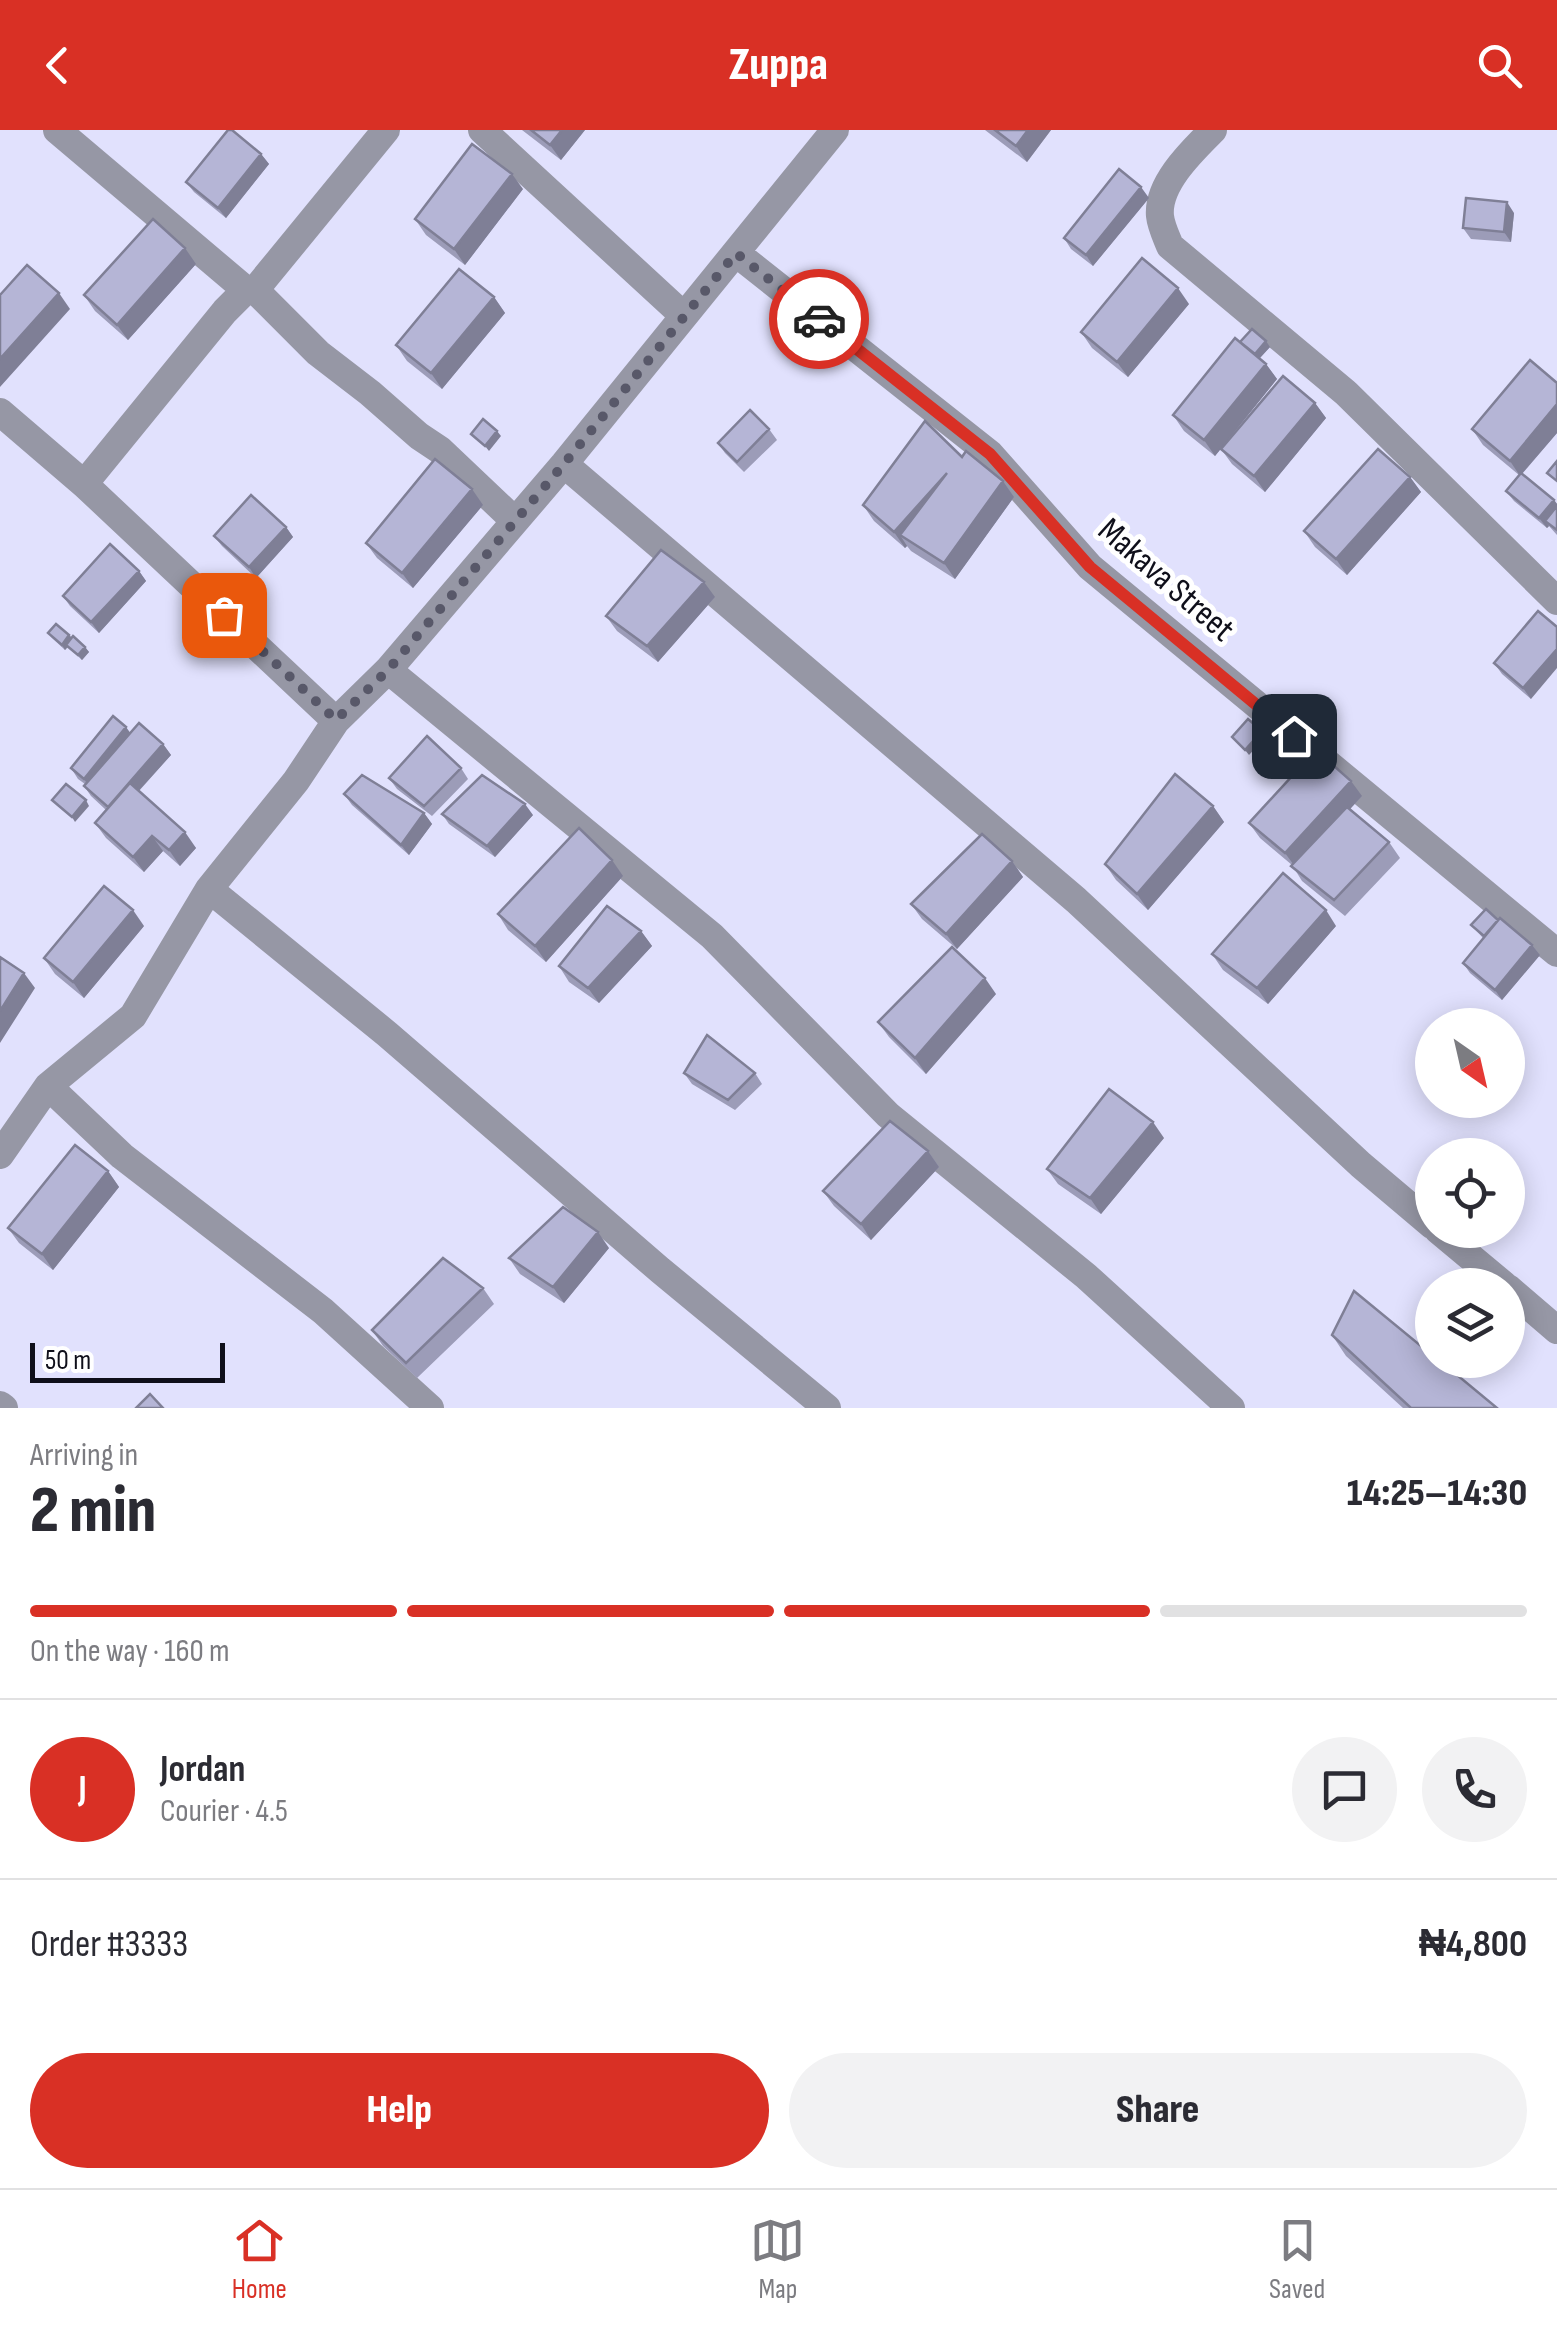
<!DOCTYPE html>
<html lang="en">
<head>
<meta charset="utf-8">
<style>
  :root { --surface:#fff; --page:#f2f2f3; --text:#2b2b33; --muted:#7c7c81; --line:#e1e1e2; --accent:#d93025 }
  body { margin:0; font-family:"Sofia Sans Condensed",sans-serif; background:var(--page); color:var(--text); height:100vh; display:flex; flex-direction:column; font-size:38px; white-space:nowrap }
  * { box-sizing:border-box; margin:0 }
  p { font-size:32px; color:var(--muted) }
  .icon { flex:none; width:55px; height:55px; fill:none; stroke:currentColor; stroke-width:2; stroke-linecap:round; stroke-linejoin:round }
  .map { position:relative; height:1278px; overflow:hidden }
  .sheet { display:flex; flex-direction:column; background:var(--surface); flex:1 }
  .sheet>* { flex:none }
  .needle { width:65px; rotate:146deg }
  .fabs { position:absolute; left:1415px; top:878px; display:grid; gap:20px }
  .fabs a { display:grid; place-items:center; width:110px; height:110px; border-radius:50%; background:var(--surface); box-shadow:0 5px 25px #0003; font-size:50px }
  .scale { position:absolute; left:30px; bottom:25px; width:195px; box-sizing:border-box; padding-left:10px; border:5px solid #0f0f1a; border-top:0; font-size:28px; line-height:35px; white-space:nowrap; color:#0f0f1a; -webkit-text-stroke:8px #fff; paint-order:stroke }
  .pin { position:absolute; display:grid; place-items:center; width:85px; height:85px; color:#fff; margin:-42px; border-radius:20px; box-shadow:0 5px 15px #0006 }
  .courier { position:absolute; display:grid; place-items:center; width:100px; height:100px; margin:-50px; border:8px solid #d93025; border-radius:50%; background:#fff; color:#222; box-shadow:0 2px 12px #0007 }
  .headline em { font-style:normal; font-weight:800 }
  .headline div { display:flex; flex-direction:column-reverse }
  .headline { display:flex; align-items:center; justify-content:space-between; height:170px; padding:0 30px }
  h1 { font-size:65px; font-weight:800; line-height:75px }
  .bar { display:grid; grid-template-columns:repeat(4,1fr); gap:15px 10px; align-content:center; height:120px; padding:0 30px }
  .bar i { height:12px; border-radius:8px; background:var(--line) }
  .bar .current { background:var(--accent) }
  .bar p { grid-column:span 4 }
  .line { display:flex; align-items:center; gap:25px; padding:0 30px; border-top:2px solid var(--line) }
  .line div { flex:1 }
  .round { display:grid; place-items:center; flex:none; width:105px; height:105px; border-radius:52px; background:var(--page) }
  .cta { display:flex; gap:20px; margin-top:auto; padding:20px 30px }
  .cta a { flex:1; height:115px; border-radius:60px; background:var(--accent); color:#fff; font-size:40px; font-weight:800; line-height:115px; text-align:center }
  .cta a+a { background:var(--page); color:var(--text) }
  header { display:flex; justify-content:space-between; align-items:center; height:130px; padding:0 30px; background:var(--accent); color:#fff; font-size:45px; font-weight:800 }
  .tabs { display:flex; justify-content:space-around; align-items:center; height:140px; border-top:2px solid var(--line); background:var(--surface); font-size:28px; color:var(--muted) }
  .tabs a { display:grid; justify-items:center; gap:5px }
  .tabs .current { color:var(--accent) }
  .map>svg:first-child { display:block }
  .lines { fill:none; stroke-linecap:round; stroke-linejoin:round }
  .minor { stroke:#9697a5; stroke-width:28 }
  .wall { fill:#9c9cb8 }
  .shaded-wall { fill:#7f7f96 }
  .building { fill:#b5b5d6; stroke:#7f7f96; stroke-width:2.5 }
  .done { stroke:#585869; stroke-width:10; stroke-dasharray:0 18 }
  .route { stroke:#d93025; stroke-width:12 }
  .labels { text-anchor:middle; stroke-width:10; stroke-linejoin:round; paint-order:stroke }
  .street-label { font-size:35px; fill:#0f0f1a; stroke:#fff }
</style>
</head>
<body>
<header><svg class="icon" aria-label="back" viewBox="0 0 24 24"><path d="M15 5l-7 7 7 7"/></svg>Zuppa<svg class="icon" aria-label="search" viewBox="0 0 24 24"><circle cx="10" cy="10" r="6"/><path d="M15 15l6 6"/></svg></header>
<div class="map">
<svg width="1557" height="1278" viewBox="0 0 1557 1278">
  <rect width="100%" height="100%" fill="#e1e1fd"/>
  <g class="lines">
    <path class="minor" d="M 57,0 L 246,160
      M 482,0 L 684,186
      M 1213,0 C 1192,21 1157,54 1160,86 C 1161,96 1166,106 1170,116 L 1346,263 L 1557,471
      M 736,123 L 990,324 L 1090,437 L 1557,823
      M 255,160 L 386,0
      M 0,282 L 84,354 L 336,591
      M 564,334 L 1076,770 L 1361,1035 L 1432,1095
      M 84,354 L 225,181 L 246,160 L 255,160 L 318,223 L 370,263 L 419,306 L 440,320 L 515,391
      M 388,540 L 712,806 L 888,985 L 1086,1146 L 1231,1278
      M 209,759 L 387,904 L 660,1140 L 827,1278
      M 48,956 L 122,1026 L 323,1181 L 430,1278
      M 0,1025 L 48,956 L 133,886 L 209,759 L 296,651 L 336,591 L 388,540 L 564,334 L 835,0
      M 1438,1100 L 1504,1155
      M 1508,1158 L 1557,1200
      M 0,1275 L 4,1278"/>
  </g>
  <path class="wall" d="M 522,0 L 585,0 L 561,30 Z
    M 985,0 L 1051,0 L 1027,32 Z
    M 261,24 L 269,34 L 226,88 L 194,62 L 186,52 Z
    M 523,59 L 465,135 L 426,105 L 415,89 Z
    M 1149,68 L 1093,136 L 1071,119 L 1064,108 Z
    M 1514,83 L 1511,112 L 1471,109 L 1463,98 Z
    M 196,134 L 128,210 L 95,181 L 84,165 Z
    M 494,167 L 505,183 L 442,259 L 407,231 L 396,215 Z
    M 1189,174 L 1128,247 L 1092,218 L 1081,202 Z
    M 1242,214 L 1270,217 L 1260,228 L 1266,234 L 1277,249 L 1215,326 L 1184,301 L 1173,285 Z
    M 1557,253 L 1557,303 L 1522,344 L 1554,370 L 1557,374 L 1557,405 L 1549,396 L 1547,398 L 1514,371 L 1506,361 L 1519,345 L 1483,315 L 1472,299 Z
    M 1315,273 L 1326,288 L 1265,362 L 1232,334 L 1221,319 Z
    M 769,299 L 777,310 L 744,342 L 725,323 L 718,313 Z
    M 962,327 L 1003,351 L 1014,367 L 955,449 L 911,421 L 907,416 L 905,418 L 874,391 L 863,375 Z
    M 1410,347 L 1421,362 L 1347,445 L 1315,417 L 1304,401 Z
    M 483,375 L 413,458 L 377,428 L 366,413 Z
    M 286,397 L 293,407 L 256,448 L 222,416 L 214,406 Z
    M 139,441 L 146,451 L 99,503 L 70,476 L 63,466 Z
    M 715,467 L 658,532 L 617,501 L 606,486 Z
    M 1538,481 L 1531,569 L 1502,544 L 1494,533 Z
    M 48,503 L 69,505 L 85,517 L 89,522 L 82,530 L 68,517 L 65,520 L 52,508 Z
    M 130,603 L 163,614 L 171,625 L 139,661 L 196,718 L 180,736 L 163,721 L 144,742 L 106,708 L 95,693 L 106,680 L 91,666 L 84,656 L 85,654 L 78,649 L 71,638 Z
    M 461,638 L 468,649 L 432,686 L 397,659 L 389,648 Z
    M 344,664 L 424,683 L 432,694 L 409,725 L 352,675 Z
    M 1362,666 L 1350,679 L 1389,712 L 1400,728 L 1345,786 L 1302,751 L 1292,735 L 1260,708 L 1249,693 Z
    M 1213,676 L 1224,692 L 1148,780 L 1116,750 L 1105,734 Z
    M 442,684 L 533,685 L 495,727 L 449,694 Z
    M 1012,731 L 1023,747 L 957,819 L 922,789 L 911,774 Z
    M 623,746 L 546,832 L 508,800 L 498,784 Z
    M 1498,790 L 1532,815 L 1540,825 L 1502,870 L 1470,843 L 1463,833 L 1483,808 L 1471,795 Z
    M 144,796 L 84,868 L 55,844 L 44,828 Z
    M 1336,796 L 1268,874 L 1223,840 L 1212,824 Z
    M 641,801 L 652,816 L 599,873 L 569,852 L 559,836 Z
    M 996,864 L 926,944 L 889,907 L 878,892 Z
    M 684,943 L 755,943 L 762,954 L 735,980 L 692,954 Z
    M 1164,1008 L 1101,1084 L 1058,1054 L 1047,1039 Z
    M 928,1021 L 939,1037 L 871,1110 L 834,1076 L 823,1061 Z
    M 108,1041 L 119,1057 L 53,1140 L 19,1113 L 8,1098 Z
    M 609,1118 L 564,1173 L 520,1144 L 509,1128 Z
    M 483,1158 L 494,1174 L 417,1248 L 383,1216 L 372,1200 Z
    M 1332,1205 L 1497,1278 L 1403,1278 L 1346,1226 Z"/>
  <path class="shaded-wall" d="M 562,0 L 585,0 L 561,30 L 550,15 Z
    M 1028,0 L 1051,0 L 1027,32 L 1016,16 Z
    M 261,24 L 269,34 L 226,88 L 218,78 Z
    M 512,44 L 523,59 L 465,135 L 454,119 Z
    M 1141,57 L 1149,68 L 1093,136 L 1086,125 Z
    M 1507,72 L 1514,83 L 1511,112 L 1504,102 Z
    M 185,118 L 196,134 L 128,210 L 117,195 Z
    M 1178,158 L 1189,174 L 1128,247 L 1117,232 Z
    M 59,163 L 70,179 L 0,257 L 0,229 Z
    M 494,167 L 505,183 L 442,259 L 431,243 Z
    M 1266,211 L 1270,217 L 1258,230 L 1255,224 Z
    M 1266,234 L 1277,249 L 1215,326 L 1204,310 Z
    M 1315,273 L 1326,288 L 1265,362 L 1254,346 Z
    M 1557,274 L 1557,303 L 1520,346 L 1510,331 Z
    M 497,301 L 501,306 L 489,321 L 485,316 Z
    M 947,343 L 900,405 L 907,416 L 905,418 L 894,402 Z
    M 1410,347 L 1421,362 L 1347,445 L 1336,429 Z
    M 1003,351 L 1014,367 L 955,449 L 944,433 Z
    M 472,359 L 483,375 L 413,458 L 402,443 Z
    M 1554,370 L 1557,374 L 1557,386 L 1545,391 L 1549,396 L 1547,398 L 1539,388 Z
    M 286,397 L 293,407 L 256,448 L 249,437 Z
    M 139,441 L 146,451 L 99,503 L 91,492 Z
    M 704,452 L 715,467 L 658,532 L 647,516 Z
    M 69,505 L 73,510 L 65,520 L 62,515 Z
    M 85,517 L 89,522 L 82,530 L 78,525 Z
    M 1557,519 L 1557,538 L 1531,569 L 1523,558 Z
    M 126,597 L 134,608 L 91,659 L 84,649 Z
    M 1262,601 L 1266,607 L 1249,625 L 1245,620 Z
    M 163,614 L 171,625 L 115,687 L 108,677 Z
    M 1351,651 L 1362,666 L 1296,738 L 1285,723 Z
    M 86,670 L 89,676 L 75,692 L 72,687 Z
    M 525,674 L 533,685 L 495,727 L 487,716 Z
    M 1213,676 L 1224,692 L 1148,780 L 1137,764 Z
    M 424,683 L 432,694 L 409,725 L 401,715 Z
    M 185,702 L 196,718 L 180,736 L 169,720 Z
    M 152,706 L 163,721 L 144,742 L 133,727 Z
    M 612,730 L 623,746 L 546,832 L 535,816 Z
    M 1012,731 L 1023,747 L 957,819 L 946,804 Z
    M 133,780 L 144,796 L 84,868 L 73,852 Z
    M 1326,780 L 1336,796 L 1268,874 L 1257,858 Z
    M 641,801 L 652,816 L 599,873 L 588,858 Z
    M 1532,815 L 1540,825 L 1502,870 L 1495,860 Z
    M 24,843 L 35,858 L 0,913 L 0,881 Z
    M 985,848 L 996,864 L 926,944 L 915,928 Z
    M 1153,992 L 1164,1008 L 1101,1084 L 1090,1068 Z
    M 928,1021 L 939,1037 L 871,1110 L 861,1094 Z
    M 108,1041 L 119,1057 L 53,1140 L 42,1124 Z
    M 598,1102 L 609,1118 L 564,1173 L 553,1157 Z"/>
  <path class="building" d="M 228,0 L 232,0 L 261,24 L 218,78 L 186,52 Z
    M 531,0 L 562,0 L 550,15 Z
    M 995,0 L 1028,0 L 1016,16 Z
    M 472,14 L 512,44 L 454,119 L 415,89 Z
    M 1119,39 L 1141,57 L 1086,125 L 1064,108 Z
    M 1466,68 L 1507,72 L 1504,102 L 1463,98 Z
    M 153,89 L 185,118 L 117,195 L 84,165 Z
    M 1142,128 L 1178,158 L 1117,232 L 1081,202 Z
    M 27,135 L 59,163 L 0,229 L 0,165 Z
    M 459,139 L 494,167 L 431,243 L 396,215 Z
    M 1252,199 L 1266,211 L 1255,224 L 1240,212 Z
    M 1235,208 L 1266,234 L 1204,310 L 1173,285 Z
    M 1530,230 L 1557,253 L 1557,274 L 1510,331 L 1472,299 Z
    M 1283,246 L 1315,273 L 1254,346 L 1221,319 Z
    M 750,280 L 769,299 L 737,332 L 718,313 Z
    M 483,289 L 497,301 L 485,316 L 471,304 Z
    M 925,291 L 962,327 L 966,321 L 1003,351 L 944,433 L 900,405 L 947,343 L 894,402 L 863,375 Z
    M 1378,319 L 1410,347 L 1336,429 L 1304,401 Z
    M 435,329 L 472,359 L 402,443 L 366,413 Z
    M 1557,331 L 1557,351 L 1547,343 Z
    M 1521,343 L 1554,370 L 1539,388 L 1506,361 Z
    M 251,365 L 286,397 L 249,437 L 214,406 Z
    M 1557,376 L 1557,400 L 1545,391 Z
    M 110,414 L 139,441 L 91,492 L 63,466 Z
    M 661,420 L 704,452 L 647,516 L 606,486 Z
    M 1538,481 L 1557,497 L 1557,519 L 1523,558 L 1494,533 Z
    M 56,494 L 69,505 L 62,515 L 48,503 Z
    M 73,506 L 85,517 L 78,525 L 66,515 Z
    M 113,586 L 126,597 L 84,649 L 71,638 Z
    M 1248,589 L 1262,601 L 1245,620 L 1232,607 Z
    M 139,593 L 163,614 L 108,677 L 84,656 Z
    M 427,606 L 461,638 L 424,676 L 389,648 Z
    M 1316,620 L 1351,651 L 1285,723 L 1249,693 Z
    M 1175,644 L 1213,676 L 1137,764 L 1105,734 Z
    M 362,645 L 424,683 L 401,715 L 344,664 Z
    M 482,645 L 525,674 L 487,716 L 442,684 Z
    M 130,653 L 185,702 L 169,720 L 152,706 L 133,727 L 95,693 Z
    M 66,654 L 86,670 L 72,687 L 52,670 Z
    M 1347,677 L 1389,712 L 1334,770 L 1291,736 Z
    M 579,698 L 612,730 L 535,816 L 498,784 Z
    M 982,704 L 1012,731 L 946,804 L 911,774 Z
    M 1283,743 L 1326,780 L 1257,858 L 1212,824 Z
    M 104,756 L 133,780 L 73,852 L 44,828 Z
    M 607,776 L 641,801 L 588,858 L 559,836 Z
    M 1486,779 L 1498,790 L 1484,806 L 1471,795 Z
    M 1500,788 L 1532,815 L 1495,860 L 1463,833 Z
    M 952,817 L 985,848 L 915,928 L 878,892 Z
    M 0,827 L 24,843 L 0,881 Z
    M 707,905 L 755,943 L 728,970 L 684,943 Z
    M 1109,959 L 1153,992 L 1090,1068 L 1047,1039 Z
    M 890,991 L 928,1021 L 861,1094 L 823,1061 Z
    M 75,1015 L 108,1041 L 42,1124 L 8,1098 Z
    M 563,1077 L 598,1102 L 553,1157 L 509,1128 Z
    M 443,1128 L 483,1158 L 406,1233 L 372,1200 Z
    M 1354,1161 L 1432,1225 L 1432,1230 L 1439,1230 L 1497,1278 L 1411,1278 L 1332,1205 Z
    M 150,1264 L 163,1278 L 136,1278 Z"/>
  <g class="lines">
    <path class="done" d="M 224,485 L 336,590 L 388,540 L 564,334 L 736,123 L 819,189"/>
    <path class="route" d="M 819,189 L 990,324 L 1090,437 L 1294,606"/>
  </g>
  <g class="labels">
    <g class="street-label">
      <text transform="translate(1167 449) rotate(41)" y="12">Makava Street</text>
    </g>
  </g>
</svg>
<div class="fabs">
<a><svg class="needle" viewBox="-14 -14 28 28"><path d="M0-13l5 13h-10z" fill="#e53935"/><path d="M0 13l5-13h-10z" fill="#7c7c81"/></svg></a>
<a><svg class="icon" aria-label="locate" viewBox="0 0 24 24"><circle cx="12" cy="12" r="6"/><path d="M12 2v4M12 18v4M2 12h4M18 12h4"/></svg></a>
<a><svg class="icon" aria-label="layers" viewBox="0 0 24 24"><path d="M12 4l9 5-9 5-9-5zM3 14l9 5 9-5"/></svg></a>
</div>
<div class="scale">50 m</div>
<div class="pin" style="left:224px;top:485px;background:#ea580c"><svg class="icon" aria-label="bag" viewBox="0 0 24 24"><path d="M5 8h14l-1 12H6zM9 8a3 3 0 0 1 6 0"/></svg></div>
<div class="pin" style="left:1294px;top:606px;background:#1f2937"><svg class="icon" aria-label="home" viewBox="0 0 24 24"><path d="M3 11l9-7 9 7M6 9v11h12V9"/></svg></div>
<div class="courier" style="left:819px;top:189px"><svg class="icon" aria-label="car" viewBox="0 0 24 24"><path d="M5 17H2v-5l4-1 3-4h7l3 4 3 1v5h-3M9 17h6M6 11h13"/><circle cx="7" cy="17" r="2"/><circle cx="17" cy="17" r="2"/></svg></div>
</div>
<section class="sheet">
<div class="headline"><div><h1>2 min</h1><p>Arriving in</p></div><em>14:25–14:30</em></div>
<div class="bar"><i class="current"></i><i class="current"></i><i class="current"></i><i></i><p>On the way · 160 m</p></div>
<div class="line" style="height:180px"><b class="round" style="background:var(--accent);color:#fff">J</b><div><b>Jordan</b><p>Courier · 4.5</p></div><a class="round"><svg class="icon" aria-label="chat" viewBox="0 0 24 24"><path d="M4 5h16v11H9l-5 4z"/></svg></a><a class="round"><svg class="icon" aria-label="phone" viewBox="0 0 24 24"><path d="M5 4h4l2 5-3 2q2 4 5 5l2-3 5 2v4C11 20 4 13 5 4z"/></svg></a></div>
<div class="line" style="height:130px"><div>Order #3333</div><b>₦4,800</b></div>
<div class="cta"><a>Help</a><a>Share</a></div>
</section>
<nav class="tabs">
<a class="current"><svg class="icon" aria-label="home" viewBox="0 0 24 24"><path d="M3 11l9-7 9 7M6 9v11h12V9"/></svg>Home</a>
<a><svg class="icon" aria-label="map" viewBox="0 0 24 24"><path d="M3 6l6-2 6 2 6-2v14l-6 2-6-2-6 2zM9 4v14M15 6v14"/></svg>Map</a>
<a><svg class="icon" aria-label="saved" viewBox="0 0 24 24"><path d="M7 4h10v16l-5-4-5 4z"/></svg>Saved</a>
</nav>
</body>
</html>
